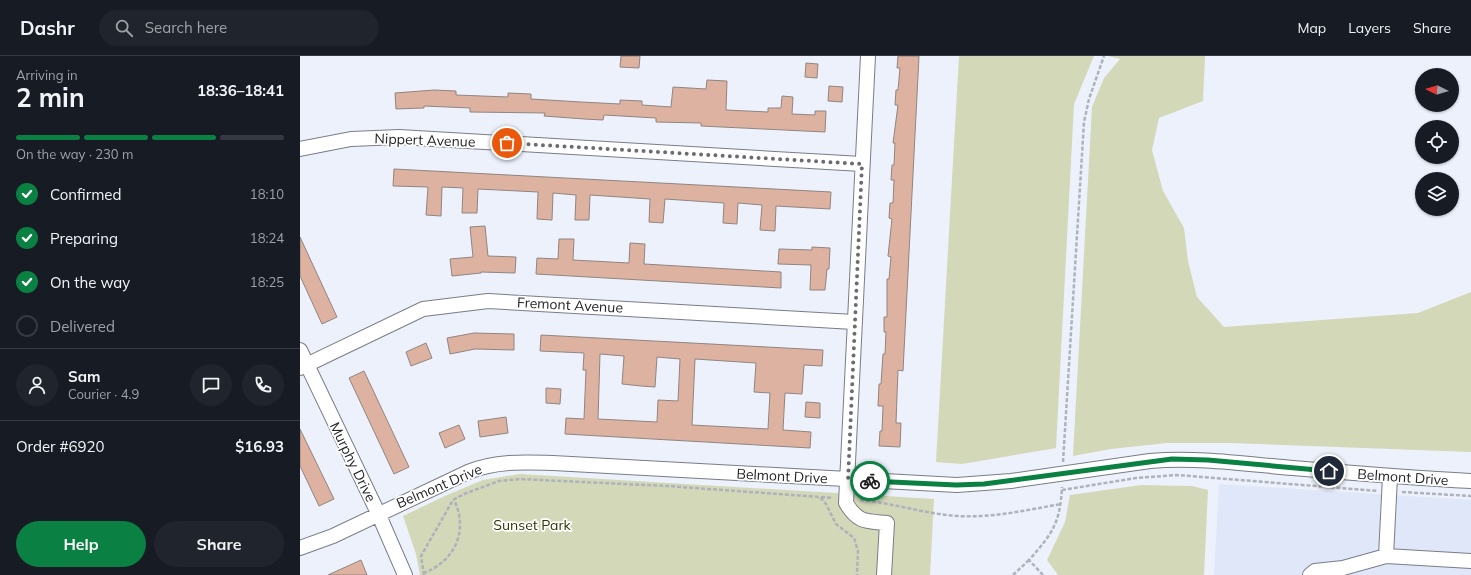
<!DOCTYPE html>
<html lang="en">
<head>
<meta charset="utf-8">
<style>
  :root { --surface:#171b24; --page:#20242c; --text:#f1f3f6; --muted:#9ea1a6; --line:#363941; --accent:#0b8043 }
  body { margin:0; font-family:Mulish,sans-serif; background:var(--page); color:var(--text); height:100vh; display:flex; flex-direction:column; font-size:15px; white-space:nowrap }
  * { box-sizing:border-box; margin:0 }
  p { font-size:13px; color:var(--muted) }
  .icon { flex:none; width:22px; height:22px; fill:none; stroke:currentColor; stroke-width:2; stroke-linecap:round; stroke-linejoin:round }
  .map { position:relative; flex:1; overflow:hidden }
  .panel { display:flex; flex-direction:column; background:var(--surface); width:300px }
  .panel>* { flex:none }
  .needle { width:26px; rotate:275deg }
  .fabs { position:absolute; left:1115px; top:12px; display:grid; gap:8px }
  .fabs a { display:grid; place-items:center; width:44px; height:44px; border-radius:50%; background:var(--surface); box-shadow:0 1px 3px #0004; font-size:20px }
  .pin { position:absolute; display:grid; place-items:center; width:34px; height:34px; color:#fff; margin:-17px; border:2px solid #fff; border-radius:50%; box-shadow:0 1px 4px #0007 }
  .courier { position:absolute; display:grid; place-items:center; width:40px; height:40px; margin:-20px; border:3px solid #0b8043; border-radius:50%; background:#fff; color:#222; box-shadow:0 1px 5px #0007 }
  .overview em { font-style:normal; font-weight:700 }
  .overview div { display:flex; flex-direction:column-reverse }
  .overview { display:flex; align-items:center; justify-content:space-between; height:68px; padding:0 16px }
  h1 { font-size:26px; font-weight:700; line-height:30px }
  .bar { display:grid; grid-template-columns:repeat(4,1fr); gap:6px 4px; align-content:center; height:48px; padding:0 16px }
  .bar i { height:5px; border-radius:3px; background:var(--line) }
  .bar .active { background:var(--accent) }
  .bar p { grid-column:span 4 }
  .line { display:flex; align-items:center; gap:10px; padding:0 16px; border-top:1px solid var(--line) }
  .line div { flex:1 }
  .round { display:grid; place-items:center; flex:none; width:42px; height:42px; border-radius:21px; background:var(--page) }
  ol { padding:0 16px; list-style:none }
  li { display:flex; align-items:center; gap:12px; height:44px }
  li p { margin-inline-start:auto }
  li .icon { padding:4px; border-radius:50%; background:var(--accent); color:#fff; stroke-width:4 }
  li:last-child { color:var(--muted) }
  li i { width:22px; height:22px; border:2px solid var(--line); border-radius:50% }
  .cta { display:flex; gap:8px; margin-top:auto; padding:8px 16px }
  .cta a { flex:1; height:46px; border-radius:24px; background:var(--accent); color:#fff; font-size:16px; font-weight:700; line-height:46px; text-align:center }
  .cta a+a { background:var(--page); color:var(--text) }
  header { display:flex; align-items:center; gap:24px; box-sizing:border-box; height:56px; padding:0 20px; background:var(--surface); border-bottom:1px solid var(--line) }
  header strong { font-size:19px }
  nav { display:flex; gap:22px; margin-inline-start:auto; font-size:14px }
  .search { width:280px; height:36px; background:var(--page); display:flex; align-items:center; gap:10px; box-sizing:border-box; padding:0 14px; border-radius:22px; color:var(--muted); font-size:15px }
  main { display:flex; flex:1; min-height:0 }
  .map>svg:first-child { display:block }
  .built { fill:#dfe7f8 }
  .green { fill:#d3d8b8 }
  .building { fill:#ddb2a1; stroke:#908581; fill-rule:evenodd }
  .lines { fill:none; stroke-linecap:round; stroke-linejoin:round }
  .minor-casing { stroke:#787d86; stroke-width:16 }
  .path { stroke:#aeb2ba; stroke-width:2.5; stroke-dasharray:4 2; stroke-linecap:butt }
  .minor { stroke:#fff; stroke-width:14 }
  .done { stroke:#6a6c72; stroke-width:4; stroke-dasharray:0 7.2 }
  .route { stroke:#0b8043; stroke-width:5 }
  .labels { text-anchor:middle; stroke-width:3.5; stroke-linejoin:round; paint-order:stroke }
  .street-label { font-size:14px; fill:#242529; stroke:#fff }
  .park-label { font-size:14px; fill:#313503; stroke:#fff }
</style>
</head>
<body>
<header>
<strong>Dashr</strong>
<div class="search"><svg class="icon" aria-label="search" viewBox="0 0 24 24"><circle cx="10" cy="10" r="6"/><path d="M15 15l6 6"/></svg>Search here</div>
<nav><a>Map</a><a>Layers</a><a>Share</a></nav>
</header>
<main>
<section class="panel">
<div class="overview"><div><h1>2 min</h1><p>Arriving in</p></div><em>18:36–18:41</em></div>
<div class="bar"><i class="active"></i><i class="active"></i><i class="active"></i><i></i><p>On the way · 230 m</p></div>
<ol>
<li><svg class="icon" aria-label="check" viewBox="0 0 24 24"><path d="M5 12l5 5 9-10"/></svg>Confirmed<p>18:10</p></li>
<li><svg class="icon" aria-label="check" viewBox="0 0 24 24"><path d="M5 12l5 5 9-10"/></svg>Preparing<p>18:24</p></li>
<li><svg class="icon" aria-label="check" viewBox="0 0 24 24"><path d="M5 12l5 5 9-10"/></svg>On the way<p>18:25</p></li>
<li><i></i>Delivered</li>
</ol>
<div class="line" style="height:72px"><a class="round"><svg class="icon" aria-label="person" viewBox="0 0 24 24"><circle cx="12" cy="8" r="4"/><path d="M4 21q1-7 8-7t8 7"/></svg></a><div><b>Sam</b><p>Courier · 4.9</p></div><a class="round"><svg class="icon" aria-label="chat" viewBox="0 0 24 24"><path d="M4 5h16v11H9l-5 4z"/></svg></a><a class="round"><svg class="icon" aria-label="phone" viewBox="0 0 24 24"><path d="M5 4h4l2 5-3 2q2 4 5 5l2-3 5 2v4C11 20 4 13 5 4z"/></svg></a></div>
<div class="line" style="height:52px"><div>Order #6920</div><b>$16.93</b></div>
<div class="cta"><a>Help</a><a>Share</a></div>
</section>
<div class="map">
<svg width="1171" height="519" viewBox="0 0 1171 519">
  <rect width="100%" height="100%" fill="#ecf1fb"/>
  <path class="built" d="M 919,428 L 1171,444 L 1171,519 L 914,519 Z"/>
  <path class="green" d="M 659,0 L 794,0 L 774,48 L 756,392 L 662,408 L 636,406 Z
    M 808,0 L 905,0 L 903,45 L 859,62 L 852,94 L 863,135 L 884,172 L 888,205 L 897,241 L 924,271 L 1118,257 L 1171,236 L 1171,396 L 931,387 L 867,387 L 811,393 L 773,400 L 792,51 L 804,22 L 820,3 Z
    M 220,418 L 634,443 L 630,519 L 120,519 L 116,498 L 103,460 L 147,439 L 183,424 Z
    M 841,429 L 892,430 L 908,434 L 904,519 L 758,519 L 747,504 L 765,466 L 770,439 Z"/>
  <path class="building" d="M 321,0 L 340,0 L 339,12 L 320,11 Z
    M 598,0 L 619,0 L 603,315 L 598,314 L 596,367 L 601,367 L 600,391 L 579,390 L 580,375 L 582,375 L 583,350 L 578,350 L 579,328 L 581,328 L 583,298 L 585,298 L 586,276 L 584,276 L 584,261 L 587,261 L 587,223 L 589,223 L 591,201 L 588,200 L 592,163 L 589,162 L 590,147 L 593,147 L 594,124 L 591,124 L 592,109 L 594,109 L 595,87 L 593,87 L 598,49 L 595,49 L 596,34 L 598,34 L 600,12 L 597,12 Z
    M 506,7 L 518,8 L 517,22 L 505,21 Z
    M 407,24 L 427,25 L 426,54 L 468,56 L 468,52 L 481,52 L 482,40 L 493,41 L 492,58 L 515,59 L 515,55 L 526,55 L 525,76 L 401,70 L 401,67 L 356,66 L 356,62 L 304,59 L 303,64 L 284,63 L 244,60 L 245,57 L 170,56 L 170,52 L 124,50 L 124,52 L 96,53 L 95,37 L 134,34 L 156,35 L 156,39 L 208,41 L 208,37 L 231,38 L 231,43 L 281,46 L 320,48 L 320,44 L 342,45 L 342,49 L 371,51 L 373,31 L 406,33 Z
    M 529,30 L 543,31 L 542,46 L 528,45 Z
    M 94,113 L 531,136 L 530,153 L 476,150 L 475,175 L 460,174 L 462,149 L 438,147 L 437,168 L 423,167 L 424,147 L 365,143 L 363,167 L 349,166 L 350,143 L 290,139 L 289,164 L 275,164 L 276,139 L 253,137 L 252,164 L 237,163 L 238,136 L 178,133 L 177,157 L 162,157 L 163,132 L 142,131 L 141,160 L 126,159 L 128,131 L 93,130 Z
    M 185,170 L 188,200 L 216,201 L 215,217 L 181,216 L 181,217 L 152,220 L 150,203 L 173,201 L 170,171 Z
    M 0,181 L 37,261 L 22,268 L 0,220 Z
    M 259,183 L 274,183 L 273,204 L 329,207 L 330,187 L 345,188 L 344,208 L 481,216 L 481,232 L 236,218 L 237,202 L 258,203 Z
    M 512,191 L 530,192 L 529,213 L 527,213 L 525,234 L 510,234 L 511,209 L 478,208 L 479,193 L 512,194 Z
    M 174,277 L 214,278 L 214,294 L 175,293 L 150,298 L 147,282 Z
    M 241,279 L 523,294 L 522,310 L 504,309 L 502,338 L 485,337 L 483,374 L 511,376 L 510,392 L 265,378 L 266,362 L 284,363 L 286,314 L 283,314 L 284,297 L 240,295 ZM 300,298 L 324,300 L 322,328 L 341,330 L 355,331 L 357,301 L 380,303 L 378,345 L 358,344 L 357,366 L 298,363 ZM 395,303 L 456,307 L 454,336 L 470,337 L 468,373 L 392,369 Z
    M 126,287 L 132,302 L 111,310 L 106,296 Z
    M 64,315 L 109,411 L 94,418 L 49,322 Z
    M 246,332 L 261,333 L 260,348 L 246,347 Z
    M 506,346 L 520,347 L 520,362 L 505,361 Z
    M 206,361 L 208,377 L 180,381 L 178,365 Z
    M 159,369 L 165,383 L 145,392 L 139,377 Z
    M 0,373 L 34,443 L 19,450 L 0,410 Z
    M 61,504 L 67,519 L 28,519 Z"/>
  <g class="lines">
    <g class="minor-casing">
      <path id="minor" d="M 568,0 L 546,447 C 558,467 566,465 587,467 L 584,519
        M 0,93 L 51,83 L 99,81 L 562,108
        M 0,294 L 78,457 L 105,519
        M 0,312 L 123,253 L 188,245 L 554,266
        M 1090,421 L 1086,500 L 1171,505
        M 0,492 L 33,480 L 168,416 C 195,405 223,406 253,407 L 657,429 L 711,425 L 850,405 C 898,401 945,408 993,412 C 1052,417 1111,422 1171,425
        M 1010,519 L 1015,515 L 1043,512 L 1086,500"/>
    </g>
    <path class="path" d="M 763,406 L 784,66 L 789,43 L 804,0
      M 762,434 L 836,422 L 877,419 L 1078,435
      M 1102,436 L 1171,440
      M 521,441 L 533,442
      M 560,444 C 593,447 625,458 658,460 C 693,462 727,454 761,448
      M 123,517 C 155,506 169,474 154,444
      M 124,519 L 121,500 L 153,444 L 164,438 L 199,425 L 220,423 L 367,430 L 520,441 L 526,448 L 536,468 L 554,482 L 558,495 L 557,519
      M 713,519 L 729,504
      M 743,519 L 729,504 C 753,477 760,467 762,431"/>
    <use href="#minor" class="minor"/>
  </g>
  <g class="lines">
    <path class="done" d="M 207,87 L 562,108 L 548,424 L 570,425"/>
    <path class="route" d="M 570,425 L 656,429 L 684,428 L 872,403 L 908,404 L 1029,415"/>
  </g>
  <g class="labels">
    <g class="street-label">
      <text transform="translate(125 84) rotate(2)" y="5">Nippert Avenue</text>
      <text transform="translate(270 249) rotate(3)" y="5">Fremont Avenue</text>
      <text transform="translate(53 406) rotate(64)" y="5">Murphy Drive</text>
      <text transform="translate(482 420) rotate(3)" y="5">Belmont Drive</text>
      <text transform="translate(1103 421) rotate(4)" y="5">Belmont Drive</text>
      <text transform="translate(139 430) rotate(-23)" y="5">Belmont Drive</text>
    </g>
    <g class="park-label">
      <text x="232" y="474">Sunset Park</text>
    </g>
  </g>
</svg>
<div class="fabs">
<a><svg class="needle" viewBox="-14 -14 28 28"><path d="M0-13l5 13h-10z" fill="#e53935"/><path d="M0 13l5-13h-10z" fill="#9ea1a6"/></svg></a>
<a><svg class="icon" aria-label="locate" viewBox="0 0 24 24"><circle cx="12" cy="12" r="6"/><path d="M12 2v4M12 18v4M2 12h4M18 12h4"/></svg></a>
<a><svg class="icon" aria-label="layers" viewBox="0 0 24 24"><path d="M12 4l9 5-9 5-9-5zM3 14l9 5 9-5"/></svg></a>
</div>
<div class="pin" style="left:207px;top:87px;background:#ea580c"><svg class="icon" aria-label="bag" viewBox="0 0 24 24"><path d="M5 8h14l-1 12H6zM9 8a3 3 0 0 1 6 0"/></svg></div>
<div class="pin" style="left:1029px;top:415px;background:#1f2937"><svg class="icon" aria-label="home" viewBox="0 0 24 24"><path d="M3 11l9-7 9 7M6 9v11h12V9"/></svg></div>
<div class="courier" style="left:570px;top:425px"><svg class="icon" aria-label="bike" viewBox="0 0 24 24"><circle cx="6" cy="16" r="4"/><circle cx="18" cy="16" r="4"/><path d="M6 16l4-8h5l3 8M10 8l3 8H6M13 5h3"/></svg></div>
</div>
</main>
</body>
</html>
